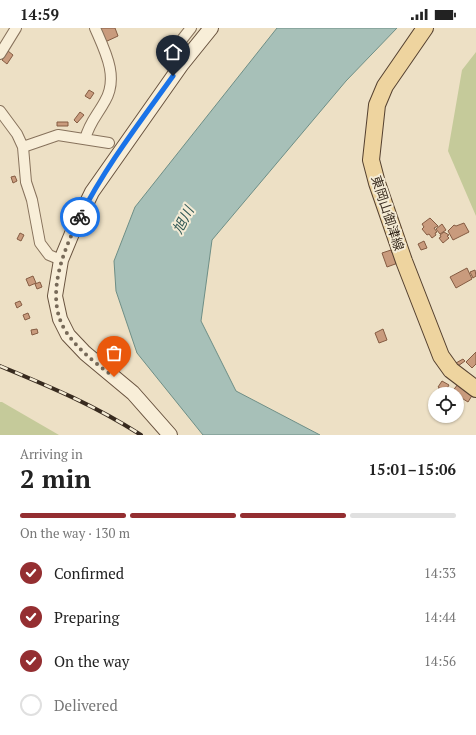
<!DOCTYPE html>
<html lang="en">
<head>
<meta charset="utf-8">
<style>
  :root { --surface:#fff; --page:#f2f2f2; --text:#222; --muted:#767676; --line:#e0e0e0; --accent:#942e31 }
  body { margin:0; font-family:"PT Serif","Noto Sans JP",serif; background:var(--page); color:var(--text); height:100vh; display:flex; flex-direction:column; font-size:15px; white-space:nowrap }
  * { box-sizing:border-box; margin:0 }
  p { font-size:13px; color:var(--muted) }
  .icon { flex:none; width:22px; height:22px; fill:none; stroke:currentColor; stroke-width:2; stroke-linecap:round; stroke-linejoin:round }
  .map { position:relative; height:407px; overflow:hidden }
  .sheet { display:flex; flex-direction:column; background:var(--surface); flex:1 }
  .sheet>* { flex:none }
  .tools { position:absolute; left:428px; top:359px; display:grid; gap:8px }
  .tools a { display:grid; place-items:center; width:36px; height:36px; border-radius:50%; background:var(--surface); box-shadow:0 1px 3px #0004; font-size:20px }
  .pin { position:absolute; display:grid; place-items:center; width:34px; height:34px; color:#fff; margin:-41px -17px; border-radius:50% 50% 50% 0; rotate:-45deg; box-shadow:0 0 4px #0007 }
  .pin .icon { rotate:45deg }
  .courier { position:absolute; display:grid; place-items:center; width:40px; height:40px; margin:-20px; border:3px solid #1a73e8; border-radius:50%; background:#fff; color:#222; box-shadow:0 1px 5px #0007 }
  .overview em { font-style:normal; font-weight:800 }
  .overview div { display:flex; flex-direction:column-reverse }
  .overview { display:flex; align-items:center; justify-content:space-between; height:68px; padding:0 20px }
  h1 { font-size:26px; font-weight:800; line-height:30px }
  .bar { display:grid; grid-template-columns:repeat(4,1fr); gap:6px 4px; align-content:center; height:48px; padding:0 20px }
  .bar i { height:5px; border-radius:3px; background:var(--line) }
  .bar .on { background:var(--accent) }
  .bar p { grid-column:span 4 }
  ol { padding:0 20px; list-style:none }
  li { display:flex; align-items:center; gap:12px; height:44px }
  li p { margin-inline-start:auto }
  li .icon { padding:4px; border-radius:50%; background:var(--accent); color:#fff; stroke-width:4 }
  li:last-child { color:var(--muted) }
  li i { width:22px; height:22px; border:2px solid var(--line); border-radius:50% }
  .status { display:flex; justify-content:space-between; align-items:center; height:28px; padding:0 20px; background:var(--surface); direction:ltr }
  .status svg { height:11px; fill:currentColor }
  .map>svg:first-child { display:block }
  .green { fill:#c5ca9a }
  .water { fill:#a7c0b8; stroke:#6e8e86 }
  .building { fill:#c99b7d; stroke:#855c43 }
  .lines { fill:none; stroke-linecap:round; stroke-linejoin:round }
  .street-casing { stroke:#87725c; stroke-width:12 }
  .secondary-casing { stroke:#69533f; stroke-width:16 }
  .primary-casing { stroke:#554130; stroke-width:18 }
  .street { stroke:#f8eed8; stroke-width:10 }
  .secondary { stroke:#f8eed8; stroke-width:14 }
  .primary { stroke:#eed49f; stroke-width:16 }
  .rail-casing { stroke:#382b1f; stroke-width:4 }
  .rail { stroke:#f4ebd5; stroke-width:2.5; stroke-dasharray:8; stroke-linecap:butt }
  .done { stroke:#776a59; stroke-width:4; stroke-dasharray:0 7.2 }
  .route { stroke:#1a73e8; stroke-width:5 }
  .labels { text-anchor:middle; stroke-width:4; stroke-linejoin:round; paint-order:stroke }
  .street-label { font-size:13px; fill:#382b1f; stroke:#f4ebd5 }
  .water-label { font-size:14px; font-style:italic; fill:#2f5754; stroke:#f4ebd5 }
</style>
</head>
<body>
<div class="status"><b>14:59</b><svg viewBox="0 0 49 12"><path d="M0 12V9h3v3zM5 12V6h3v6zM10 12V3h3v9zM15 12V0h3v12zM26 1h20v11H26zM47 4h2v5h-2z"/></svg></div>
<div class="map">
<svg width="476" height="407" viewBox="0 0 476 407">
  <rect width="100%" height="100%" fill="#ede0c5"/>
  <path class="green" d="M 476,24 L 476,188 L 448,123 L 462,42 Z
    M 0,374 L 2,374 L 59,407 L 0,407 Z"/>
  <path class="water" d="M 277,0 L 397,0 L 346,53 L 212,212 L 201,293 L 236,363 L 320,407 L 203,407 L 137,325 L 116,263 L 114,233 L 135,179 Z"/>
  <path class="building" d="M 99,0 L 115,0 L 118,8 L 105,14 Z
    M 8,23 L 13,27 L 7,36 L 2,32 Z
    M 89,62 L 94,65 L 90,71 L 85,68 Z
    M 80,84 L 84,87 L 77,95 L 74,92 Z
    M 57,94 L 68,94 L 68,98 L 57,98 Z
    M 15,148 L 17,153 L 13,155 L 11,149 Z
    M 430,190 L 438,198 L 434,200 L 437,204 L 435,205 L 436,207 L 432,210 L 429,206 L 427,207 L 422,201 L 424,199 L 422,196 Z
    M 464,195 L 469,204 L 453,212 L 448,203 L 454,197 L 456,198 Z
    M 442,196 L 446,202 L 440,206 L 436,201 Z
    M 444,204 L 449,207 L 447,208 L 449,210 L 443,215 L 439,210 L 441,209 L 440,207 Z
    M 20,205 L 24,207 L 21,213 L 17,211 Z
    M 424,213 L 427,220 L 421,222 L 418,216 Z
    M 391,222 L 392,225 L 395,224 L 398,235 L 387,239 L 382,225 Z
    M 467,240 L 472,251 L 456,260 L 450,249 Z
    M 475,242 L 476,248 L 473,250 L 470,244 Z
    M 33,248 L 36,255 L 29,258 L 26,251 Z
    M 40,254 L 42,259 L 37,261 L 35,256 Z
    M 20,273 L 22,277 L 17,280 L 15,275 Z
    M 28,285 L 30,290 L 25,292 L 23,287 Z
    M 37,301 L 38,305 L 32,307 L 31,302 Z
    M 383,301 L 387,312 L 379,315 L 375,305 Z
    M 476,324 L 476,336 L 472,340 L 466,334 Z
    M 463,331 L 465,333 L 458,338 L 456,335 Z
    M 442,353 L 449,357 L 445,364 L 438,359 Z
    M 458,356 L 473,366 L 468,374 L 452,364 Z
    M 439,360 L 447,365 L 446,366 L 437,366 Z"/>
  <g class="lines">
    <g class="street-casing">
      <path id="street" d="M 0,26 L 16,0
        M 166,32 L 191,0
        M 0,83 L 17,106 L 23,119 L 26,154 L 32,172 L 40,215 L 49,227 L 61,232
        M 85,111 C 90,93 97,88 105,73 C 119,49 105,23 95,0
        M 23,119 L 58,107 L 109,115"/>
    </g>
    <g class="secondary-casing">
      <path id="secondary" d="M 170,407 L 133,365 L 85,325 L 68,307 L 60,291 L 55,268 L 61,232 L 73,203 L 92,164 L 182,36 L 211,0"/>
    </g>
    <g class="primary-casing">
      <path id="primary" d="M 425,0 L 385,58 L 377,77 L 371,132 L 377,155 L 404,233 L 441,328 L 451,342 L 476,361"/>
    </g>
    <use href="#street" class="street"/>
    <use href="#secondary" class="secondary"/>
    <use href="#primary" class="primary"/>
    <g class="rail-casing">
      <path id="rail" d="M 0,338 C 51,359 94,377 141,407"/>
    </g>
    <use href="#rail" class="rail"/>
  </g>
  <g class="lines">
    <path class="done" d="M 80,189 C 63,223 42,273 69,308 C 81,324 98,337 114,349"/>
    <path class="route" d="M 80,189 C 105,139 140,94 173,48"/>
  </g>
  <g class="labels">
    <g class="street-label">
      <text transform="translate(388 185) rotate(72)" y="5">東岡山御津線</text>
    </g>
    <g class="water-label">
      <text transform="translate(183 192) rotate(-62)" y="5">旭川</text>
    </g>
  </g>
</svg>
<div class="tools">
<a><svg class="icon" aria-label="locate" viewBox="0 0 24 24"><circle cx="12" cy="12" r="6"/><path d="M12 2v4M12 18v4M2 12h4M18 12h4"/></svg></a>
</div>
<div class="pin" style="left:114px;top:349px;background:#ea580c"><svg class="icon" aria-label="bag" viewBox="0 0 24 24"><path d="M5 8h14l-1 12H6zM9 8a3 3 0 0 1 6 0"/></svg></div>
<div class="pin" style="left:173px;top:48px;background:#1f2937"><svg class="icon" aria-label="home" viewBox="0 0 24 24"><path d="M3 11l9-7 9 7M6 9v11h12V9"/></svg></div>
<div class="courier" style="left:80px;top:189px"><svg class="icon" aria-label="bike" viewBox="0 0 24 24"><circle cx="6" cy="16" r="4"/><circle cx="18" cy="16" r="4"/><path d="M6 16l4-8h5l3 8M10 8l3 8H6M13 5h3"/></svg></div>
</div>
<section class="sheet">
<div class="overview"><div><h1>2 min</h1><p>Arriving in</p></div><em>15:01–15:06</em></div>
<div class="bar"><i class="on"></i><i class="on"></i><i class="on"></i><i></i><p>On the way · 130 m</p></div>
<ol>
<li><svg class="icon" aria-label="check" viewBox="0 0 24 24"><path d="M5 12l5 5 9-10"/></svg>Confirmed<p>14:33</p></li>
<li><svg class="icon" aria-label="check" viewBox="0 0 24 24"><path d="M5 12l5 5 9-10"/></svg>Preparing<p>14:44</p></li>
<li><svg class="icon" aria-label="check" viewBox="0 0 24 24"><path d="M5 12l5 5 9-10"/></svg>On the way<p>14:56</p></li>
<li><i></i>Delivered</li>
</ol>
</section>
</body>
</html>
